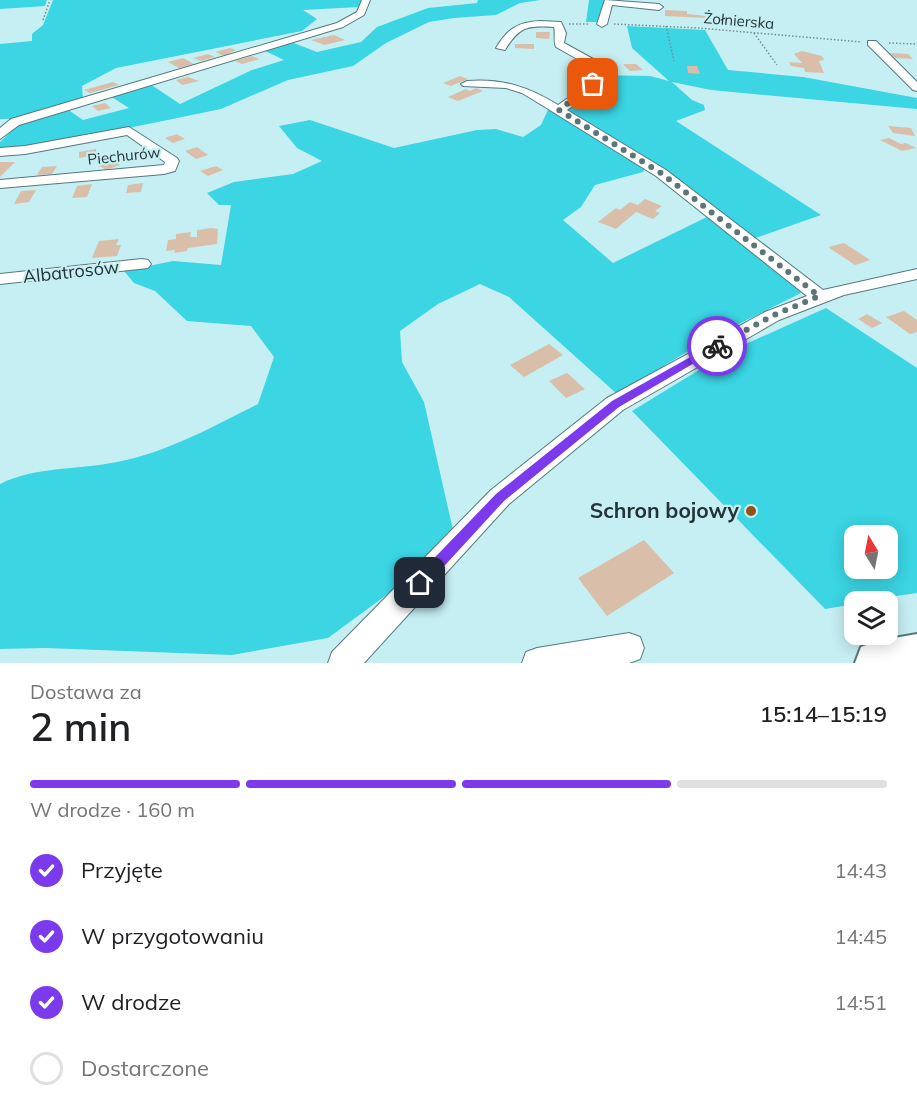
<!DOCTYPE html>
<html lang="pl">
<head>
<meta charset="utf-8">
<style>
  :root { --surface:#fff; --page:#f6f6f6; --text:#202124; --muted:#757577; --line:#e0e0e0; --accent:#7c3aed }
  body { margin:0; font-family:Mulish,sans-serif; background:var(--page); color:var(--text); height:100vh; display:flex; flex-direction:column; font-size:22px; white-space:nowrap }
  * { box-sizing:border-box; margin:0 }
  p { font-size:20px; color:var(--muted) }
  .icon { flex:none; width:33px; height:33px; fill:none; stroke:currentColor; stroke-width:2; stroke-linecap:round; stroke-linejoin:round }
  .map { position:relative; height:663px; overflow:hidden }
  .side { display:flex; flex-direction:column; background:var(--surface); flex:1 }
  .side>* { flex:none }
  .needle { width:39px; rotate:350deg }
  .controls { position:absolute; left:844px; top:525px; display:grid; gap:12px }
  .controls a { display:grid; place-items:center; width:54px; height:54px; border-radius:12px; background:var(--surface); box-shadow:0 3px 15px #0003; font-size:30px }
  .pin { position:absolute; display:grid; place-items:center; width:51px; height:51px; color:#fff; margin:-26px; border-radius:12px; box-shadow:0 3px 9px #0006 }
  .courier { position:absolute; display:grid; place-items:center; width:60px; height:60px; margin:-30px; border:4px solid #7c3aed; border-radius:50%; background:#fff; color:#222; box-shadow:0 2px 8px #0007 }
  .head em { font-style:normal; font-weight:600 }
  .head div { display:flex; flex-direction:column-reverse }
  .head { display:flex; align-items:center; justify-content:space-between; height:102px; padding:0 30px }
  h1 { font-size:39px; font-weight:600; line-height:45px }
  .bar { display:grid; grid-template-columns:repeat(4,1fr); gap:9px 6px; align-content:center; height:72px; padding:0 30px }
  .bar i { height:8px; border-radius:4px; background:var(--line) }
  .bar .selected { background:var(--accent) }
  .bar p { grid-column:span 4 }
  ol { padding:0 30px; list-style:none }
  li { display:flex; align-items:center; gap:18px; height:66px }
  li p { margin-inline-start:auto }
  li .icon { padding:6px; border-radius:50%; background:var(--accent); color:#fff; stroke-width:4 }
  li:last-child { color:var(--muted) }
  li i { width:33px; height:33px; border:3px solid var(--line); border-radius:50% }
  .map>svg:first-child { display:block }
  .green { fill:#3bd5e3; fill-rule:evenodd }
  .building { fill:#d9bea9 }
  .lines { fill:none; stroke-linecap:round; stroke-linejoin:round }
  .minor-casing { stroke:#54797d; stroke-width:2 }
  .highway-casing { stroke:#54797d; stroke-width:4 }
  .path { stroke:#728e91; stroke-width:1.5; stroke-dasharray:1.5 2; stroke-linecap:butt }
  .minor { fill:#fff; fill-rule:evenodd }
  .highway { fill:#fff; fill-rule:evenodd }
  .route { fill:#7c3aed }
  .done { stroke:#5d7578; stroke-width:6; stroke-dasharray:0 10.8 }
  .poi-dot { fill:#915317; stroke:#c6eff3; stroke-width:2 }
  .labels { text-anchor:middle; stroke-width:4.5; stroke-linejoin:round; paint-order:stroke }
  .far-street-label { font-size:15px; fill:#243436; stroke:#c6eff3 }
  .street-label { font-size:18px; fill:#243436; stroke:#c6eff3 }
  .near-poi-label { font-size:21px; font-weight:bold; fill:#243436; stroke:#c6eff3; text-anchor:end }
</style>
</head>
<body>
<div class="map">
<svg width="917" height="663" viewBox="0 0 917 663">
  <rect width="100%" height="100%" fill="#c6eff3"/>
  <path class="green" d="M 0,0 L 47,0 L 45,6 L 0,9 Z
    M 53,0 L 362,0 L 359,7 L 303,10 L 317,19 L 302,31 L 116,68 L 82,86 L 83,99 L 12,119 L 0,119 L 0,44 L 32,41 L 32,34 L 43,25 Z
    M 478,0 L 540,0 L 520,3 L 496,15 L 454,18 L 429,22 L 386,43 L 353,66 L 288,80 L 221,109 L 41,146 L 0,148 L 0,142 L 21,122 L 67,109 L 83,120 L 129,108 L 110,96 L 150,84 L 180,104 L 252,70 L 284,60 L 263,50 L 291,42 L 317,52 L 361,42 L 377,27 L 428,8 L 477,3 Z
    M 589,0 L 605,0 L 600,22 L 586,22 Z
    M 627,26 L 705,30 L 728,70 L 803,77 L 917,98 L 917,109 L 711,90 L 672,82 L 692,100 L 704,105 L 705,110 L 676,121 L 821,215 L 753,239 L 795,283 L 801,293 L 705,341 L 617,394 L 509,297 L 480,284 L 438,304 L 400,331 L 402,362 L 424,402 L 453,530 L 411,577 L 328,638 L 232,655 L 45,648 L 0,649 L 0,484 C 36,466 79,470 117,462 C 168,452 212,427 258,404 L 274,357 L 251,326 L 187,321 L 155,291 L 134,283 L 124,271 L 173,261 L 221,265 L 231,205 L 219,205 L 207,193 L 234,182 L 293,174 L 322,161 L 297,148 L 279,126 L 310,120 L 394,148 L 477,130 L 496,129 L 523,137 L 541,125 L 548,110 L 584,95 L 594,75 L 650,76 L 669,81 L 632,48 ZM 649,162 L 711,215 L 613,263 L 563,220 L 581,207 L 595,185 L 643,172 Z
    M 826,308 L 917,368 L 917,593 L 855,602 L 855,604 L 825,609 L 632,411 L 730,351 ZM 855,536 L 888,536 L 888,568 L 855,568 Z"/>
  <path class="building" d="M 665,10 L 687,11 L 687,14 L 707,16 L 707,18 L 665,16 Z
    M 536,32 L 550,32 L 549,39 L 536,38 Z
    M 334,35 L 345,40 L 325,45 L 311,40 Z
    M 515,44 L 534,44 L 534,49 L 515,48 Z
    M 230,48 L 236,50 L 224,56 L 215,52 Z
    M 802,51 L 822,56 L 824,60 L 819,61 L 824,73 L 805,72 L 804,68 L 791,66 L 789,62 L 802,63 L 794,54 Z
    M 890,53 L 908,54 L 913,59 L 895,58 Z
    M 208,54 L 215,57 L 201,61 L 193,58 Z
    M 252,56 L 259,59 L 242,64 L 235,61 Z
    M 183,58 L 194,64 L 179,68 L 168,62 Z
    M 623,64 L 636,64 L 643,70 L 630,71 Z
    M 687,66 L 697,66 L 700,74 L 688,73 Z
    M 460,76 L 468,79 L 451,86 L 443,83 Z
    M 188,77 L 199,81 L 182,85 L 176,80 Z
    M 113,82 L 119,85 L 90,93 L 84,90 Z
    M 476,88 L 483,91 L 458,101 L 448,97 L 466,89 L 470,91 Z
    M 105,103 L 111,108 L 98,111 L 92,106 Z
    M 888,126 L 911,128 L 915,136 L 893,133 Z
    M 177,134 L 185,139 L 173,143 L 165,138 Z
    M 889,138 L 901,144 L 906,143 L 916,148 L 902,151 L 880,140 Z
    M 197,147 L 208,155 L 196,159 L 185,151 Z
    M 96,149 L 97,155 L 79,158 L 79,152 Z
    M 112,160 L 120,165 L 106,170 L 98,165 Z
    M 0,162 L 15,162 L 0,177 Z
    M 57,166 L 52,174 L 37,175 L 42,167 Z
    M 216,166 L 223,170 L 208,176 L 200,171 Z
    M 143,183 L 141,192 L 126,193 L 128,185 Z
    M 92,184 L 87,197 L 72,198 L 77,186 Z
    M 36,190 L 29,202 L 14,204 L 21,191 Z
    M 645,199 L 662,206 L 655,211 L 660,213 L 653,219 L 636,212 L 616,229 L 598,222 L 616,208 L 620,210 L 630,202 L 638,205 Z
    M 211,228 L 218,229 L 217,244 L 188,248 L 187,251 L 174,253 L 175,250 L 166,251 L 168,240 L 176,239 L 176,234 L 191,232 L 190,237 L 197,237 L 197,230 Z
    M 119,239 L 116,245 L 121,245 L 117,256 L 92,258 L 99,241 Z
    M 844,243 L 870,260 L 855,265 L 828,247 Z
    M 904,311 L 917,320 L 917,332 L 910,334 L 886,317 Z
    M 867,314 L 875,319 L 882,323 L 872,328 L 858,319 Z
    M 549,344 L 563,355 L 524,377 L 510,365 Z
    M 567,373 L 585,389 L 566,398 L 549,381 Z
    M 748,504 L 758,508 L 753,518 L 744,513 Z
    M 644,540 L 674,573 L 607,616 L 578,578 Z"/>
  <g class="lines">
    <g class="minor-casing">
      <path id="minor" d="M 362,0 L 370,0 L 364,15 L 343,27 L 19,125 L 0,139 L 0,128 L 11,119 L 337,23 L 357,12 Z
        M 605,0 L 659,4 L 663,7 L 659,10 L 612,5 L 607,24 L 602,27 L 597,24 Z
        M 540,21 L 561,22 L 566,33 L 564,43 L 595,60 L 603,77 L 589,94 L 567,110 L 666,170 L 823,290 L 917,269 L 917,279 L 844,295 L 779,320 L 623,410 L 509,504 L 364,663 L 328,663 L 332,652 L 491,490 L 607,398 L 765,312 L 807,296 L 656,176 L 545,107 L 522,93 L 506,88 L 463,86 L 461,84 L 467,81 C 502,78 529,87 558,105 L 581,89 L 591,77 L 586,64 L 556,47 C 553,41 556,34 554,27 C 527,25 519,27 505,50 L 496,48 C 507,29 518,22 540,21 Z
        M 868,41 L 876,41 L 917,82 L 917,91 L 913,90 L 868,45 Z
        M 129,127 L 177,158 L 179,161 L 175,171 L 164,174 L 0,188 L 0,180 L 164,165 L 165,162 L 127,135 L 25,154 L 0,156 L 0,148 L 25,146 Z
        M 142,259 L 148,260 L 151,264 L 148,268 L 0,284 L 0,274 Z
        M 629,633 L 640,637 L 644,648 L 640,659 L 629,663 L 522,663 L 526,652 L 537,648 Z"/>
    </g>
    <g class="highway-casing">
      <path id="highway" d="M 917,634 L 917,663 L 855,663 L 861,647 L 877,641 Z"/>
    </g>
    <path class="path" d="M 43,20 L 50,0
      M 569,24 L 590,24
      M 614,24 L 698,28 L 862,42
      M 666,26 L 674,61
      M 754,33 L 777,65
      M 889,43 L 917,44"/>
    <use href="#minor" class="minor"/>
    <use href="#highway" class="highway"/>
  </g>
  <path class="route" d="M 717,342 L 722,346 L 720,348 L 619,407 L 504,501 L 425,587 L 420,589 L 415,587 L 413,583 L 415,578 L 496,494 L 612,401 Z"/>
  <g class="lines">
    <path class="done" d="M 593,84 L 559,110 L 661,173 L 819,296 L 772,316 L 717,346"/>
  </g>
  <circle class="poi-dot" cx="751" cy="511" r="6"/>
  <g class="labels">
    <g class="far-street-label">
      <text transform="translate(739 21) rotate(5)" y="5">Żołnierska</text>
      <text transform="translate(124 156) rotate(-6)" y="5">Piechurów</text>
    </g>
    <g class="street-label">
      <text transform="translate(71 272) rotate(-6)" y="6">Albatrosów</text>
    </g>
    <g class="near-poi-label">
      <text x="739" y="518">Schron bojowy</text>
    </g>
  </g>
</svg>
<div class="controls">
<a><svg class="needle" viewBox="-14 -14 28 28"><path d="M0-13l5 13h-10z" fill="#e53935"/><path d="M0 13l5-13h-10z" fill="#757577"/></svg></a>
<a><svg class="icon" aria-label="layers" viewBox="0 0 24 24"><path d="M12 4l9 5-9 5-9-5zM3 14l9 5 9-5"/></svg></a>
</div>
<div class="pin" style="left:593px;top:84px;background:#ea580c"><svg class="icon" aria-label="bag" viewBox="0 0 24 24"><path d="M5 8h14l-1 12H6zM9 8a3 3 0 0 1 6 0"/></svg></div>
<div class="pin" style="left:420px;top:583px;background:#1f2937"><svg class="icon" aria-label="home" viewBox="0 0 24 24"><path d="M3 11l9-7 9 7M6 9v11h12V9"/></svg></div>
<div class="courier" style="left:717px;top:346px"><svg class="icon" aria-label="bike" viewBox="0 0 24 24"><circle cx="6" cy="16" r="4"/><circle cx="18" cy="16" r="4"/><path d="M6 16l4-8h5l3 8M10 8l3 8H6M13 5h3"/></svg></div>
</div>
<section class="side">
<div class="head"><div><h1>2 min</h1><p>Dostawa za</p></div><em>15:14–15:19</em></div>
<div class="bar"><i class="selected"></i><i class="selected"></i><i class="selected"></i><i></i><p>W drodze · 160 m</p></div>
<ol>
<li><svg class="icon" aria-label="check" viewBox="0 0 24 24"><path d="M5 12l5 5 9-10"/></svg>Przyjęte<p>14:43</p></li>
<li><svg class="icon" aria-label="check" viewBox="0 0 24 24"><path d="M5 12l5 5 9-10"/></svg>W przygotowaniu<p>14:45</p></li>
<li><svg class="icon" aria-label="check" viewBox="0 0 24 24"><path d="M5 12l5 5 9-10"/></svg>W drodze<p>14:51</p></li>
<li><i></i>Dostarczone</li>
</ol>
</section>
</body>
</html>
